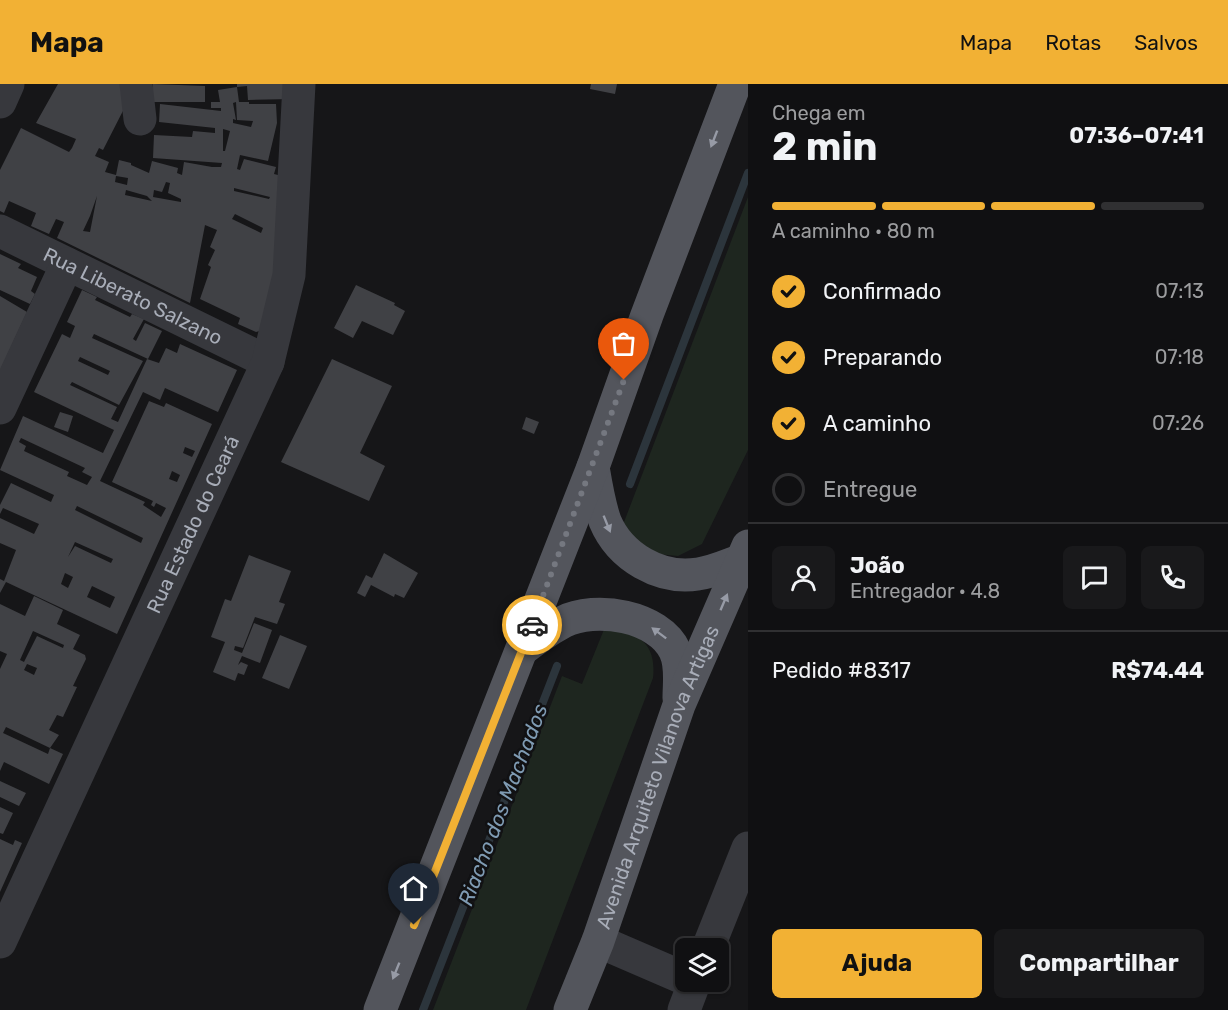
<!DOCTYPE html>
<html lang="pt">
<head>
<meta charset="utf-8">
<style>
  :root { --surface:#101012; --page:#19191b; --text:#f1f3f6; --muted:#9c9d9f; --line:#303032; --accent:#f2b134 }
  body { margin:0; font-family:Rubik,sans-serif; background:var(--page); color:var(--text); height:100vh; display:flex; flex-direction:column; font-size:22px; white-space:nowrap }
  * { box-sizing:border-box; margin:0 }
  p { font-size:20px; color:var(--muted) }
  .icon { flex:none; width:33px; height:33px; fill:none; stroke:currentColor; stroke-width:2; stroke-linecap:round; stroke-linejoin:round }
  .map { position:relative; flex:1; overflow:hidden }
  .sheet { display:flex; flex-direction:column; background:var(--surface); width:480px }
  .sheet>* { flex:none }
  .fabs { position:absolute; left:675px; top:854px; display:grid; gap:12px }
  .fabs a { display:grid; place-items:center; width:54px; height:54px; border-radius:9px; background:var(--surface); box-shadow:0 2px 4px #0004,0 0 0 2px var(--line); font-size:30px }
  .pin { position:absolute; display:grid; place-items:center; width:51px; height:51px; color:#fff; margin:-62px -26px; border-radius:50% 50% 50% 0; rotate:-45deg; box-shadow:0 0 6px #0007 }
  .pin .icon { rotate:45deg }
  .courier { position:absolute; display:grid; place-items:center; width:60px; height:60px; margin:-30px; border:4px solid #f2b134; border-radius:50%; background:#fff; color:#222; box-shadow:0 2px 8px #0007 }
  .overview em { font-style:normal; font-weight:700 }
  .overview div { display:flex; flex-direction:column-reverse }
  .overview { display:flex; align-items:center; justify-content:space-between; height:102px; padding:0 24px }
  h1 { font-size:39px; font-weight:700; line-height:45px }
  .bar { display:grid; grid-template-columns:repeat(4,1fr); gap:9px 6px; align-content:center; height:72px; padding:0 24px }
  .bar i { height:8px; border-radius:4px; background:var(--line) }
  .bar .on { background:var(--accent) }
  .bar p { grid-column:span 4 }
  .line { display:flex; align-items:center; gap:15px; padding:0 24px; border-top:2px solid var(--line) }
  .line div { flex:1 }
  .round { display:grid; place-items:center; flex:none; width:63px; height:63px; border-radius:9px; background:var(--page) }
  ol { padding:0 24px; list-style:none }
  li { display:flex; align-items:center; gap:18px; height:66px }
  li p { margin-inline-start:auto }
  li .icon { padding:6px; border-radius:50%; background:var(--accent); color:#111; stroke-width:4 }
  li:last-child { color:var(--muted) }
  li i { width:33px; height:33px; border:3px solid var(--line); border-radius:50% }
  .button { display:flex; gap:12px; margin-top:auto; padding:12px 24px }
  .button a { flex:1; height:69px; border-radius:9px; background:var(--accent); color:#111; font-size:24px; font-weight:700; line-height:69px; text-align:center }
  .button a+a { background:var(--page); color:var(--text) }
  header { display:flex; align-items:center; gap:36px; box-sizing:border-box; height:84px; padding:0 30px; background:var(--accent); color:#111 }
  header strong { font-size:28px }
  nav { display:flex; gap:33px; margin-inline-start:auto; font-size:21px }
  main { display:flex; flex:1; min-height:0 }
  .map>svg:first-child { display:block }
  .green { fill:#1e261f }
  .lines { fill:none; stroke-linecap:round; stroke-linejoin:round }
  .stream { stroke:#2c353c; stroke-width:8 }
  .building { fill:#404145; fill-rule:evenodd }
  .minor { stroke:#37383d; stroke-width:33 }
  .major { stroke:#53555c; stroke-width:33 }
  .oneway { fill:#979ba6 }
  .done { stroke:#757880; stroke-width:6; stroke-dasharray:0 10.8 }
  .route { stroke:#f2b134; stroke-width:8 }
  .labels { text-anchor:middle; stroke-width:5; stroke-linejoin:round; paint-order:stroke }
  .street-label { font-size:20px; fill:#a8adb8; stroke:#111113 }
  .water-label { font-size:21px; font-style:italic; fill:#7f9bb3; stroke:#111113 }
</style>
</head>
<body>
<header>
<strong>Mapa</strong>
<nav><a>Mapa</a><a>Rotas</a><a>Salvos</a></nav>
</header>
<main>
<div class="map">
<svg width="748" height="926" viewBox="0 0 748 926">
  <rect width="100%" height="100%" fill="#161618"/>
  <path class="green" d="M 748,113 L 748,366 L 702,460 L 678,472 L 657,470 L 621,446 Z
    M 607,538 C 636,550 657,557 653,594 L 526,926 L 433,926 L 562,592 L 582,600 Z"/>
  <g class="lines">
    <path class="stream" d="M 630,400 L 748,89
      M 423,926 L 557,582"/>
  </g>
  <path class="building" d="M 58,0 L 121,0 L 129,15 L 103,66 L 99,64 L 95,72 L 109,78 L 105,88 L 116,91 L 119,76 L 131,79 L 131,81 L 149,89 L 152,77 L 178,84 L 177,89 L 182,91 L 184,78 L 212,83 L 221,83 L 222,79 L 153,74 L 154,51 L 192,53 L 193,47 L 215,49 L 215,44 L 159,38 L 160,20 L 221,27 L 221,24 L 211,24 L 211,18 L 220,18 L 218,6 L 237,3 L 237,0 L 291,0 L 291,15 L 248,16 L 247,2 L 237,3 L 239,18 L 249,18 L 249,20 L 276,20 L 277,39 L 268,77 L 240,71 L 237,85 L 240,86 L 244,75 L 276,83 L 274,90 L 286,93 L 281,152 L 263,246 L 256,248 L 238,240 L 240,234 L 200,215 L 211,183 L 208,181 L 215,166 L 210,163 L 217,146 L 205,141 L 190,219 L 57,154 L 64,138 L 56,135 L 49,150 L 31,142 L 36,129 L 9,117 L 4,129 L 0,127 L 0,86 L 21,44 L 69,68 L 72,64 L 76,55 L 36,39 ZM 236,18 L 237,36 L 253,37 L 251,43 L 233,39 L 233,35 L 236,36 L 233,19 ZM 223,45 L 230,47 L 225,67 L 223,67 ZM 116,92 L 128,94 L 127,101 L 115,98 ZM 166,98 L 170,99 L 168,109 L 181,115 L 181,118 L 153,113 L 154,106 L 162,108 ZM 234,104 L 270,113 L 269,115 L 234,107 ZM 126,106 L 147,112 L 152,117 L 125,111 ZM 97,112 L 90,148 L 83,147 L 90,132 ZM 235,130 L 263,144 L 261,149 L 232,135 Z
    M 153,0 L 205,2 L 205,18 L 153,18 Z
    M 591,0 L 617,0 L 615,10 L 590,5 Z
    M 0,170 L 21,180 L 18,184 L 37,193 L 31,207 L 35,210 L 30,220 L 0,206 Z
    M 356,201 L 395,219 L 394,221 L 405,227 L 393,251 L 362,237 L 353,254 L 334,244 Z
    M 82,206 L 97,213 L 95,216 L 130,233 L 132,230 L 144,235 L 133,255 L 136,257 L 145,239 L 162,247 L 148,275 L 94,250 L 92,254 L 143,277 L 119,321 L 72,298 L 70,301 L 117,323 L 111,335 L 118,338 L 147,275 L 159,279 L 166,264 L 177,269 L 180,260 L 237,286 L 218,328 L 165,304 L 160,316 L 143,308 L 100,397 L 145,418 L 143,421 L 161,433 L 166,424 L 156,419 L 154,423 L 151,421 L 153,417 L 112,398 L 149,317 L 164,323 L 166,319 L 212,340 L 117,550 L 6,498 L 0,509 L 0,495 L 4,497 L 16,466 L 0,459 L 0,434 L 34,450 L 39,440 L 3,424 L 0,430 L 0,421 L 11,399 L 51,418 L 54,411 L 0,386 L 23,332 L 103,369 L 114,346 L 34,308 L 62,250 L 70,254 L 75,242 L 67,238 ZM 80,273 L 110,287 L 108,291 L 78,277 ZM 21,354 L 85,384 L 82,388 L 92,393 L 87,401 L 67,392 L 69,388 L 24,367 L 26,362 L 19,358 ZM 185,363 L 195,367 L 192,373 L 183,369 ZM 172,387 L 180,391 L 177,398 L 169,395 ZM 77,422 L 143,454 L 141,459 L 75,426 ZM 75,458 L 113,475 L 111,479 L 75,462 L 68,473 ZM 65,489 L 73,493 L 68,504 L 61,500 ZM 92,502 L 115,513 L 110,524 L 87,513 Z
    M 0,212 L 27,228 L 0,287 Z
    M 332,275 L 392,302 L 360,369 L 385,382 L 369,417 L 281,378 Z
    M 60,328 L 73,332 L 68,348 L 54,343 Z
    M 526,333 L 539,338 L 534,350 L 522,345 Z
    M 384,469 L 418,489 L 404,514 L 395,510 L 394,513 L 371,501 L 365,513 L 357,509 L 366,491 L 372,494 Z
    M 249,471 L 291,487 L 279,518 L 285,520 L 277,540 L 255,533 L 243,564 L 235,562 L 234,566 L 242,569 L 254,539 L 272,546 L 260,579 L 242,572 L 238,581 L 241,578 L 248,581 L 244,591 L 238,589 L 235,597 L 213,588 L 225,558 L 211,553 L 225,515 L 231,517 Z
    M 34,512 L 63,526 L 57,540 L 80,551 L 73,565 L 85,571 L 86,575 L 73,602 L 77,603 L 63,633 L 57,631 L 49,646 L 59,651 L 50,664 L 6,643 L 3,649 L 48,670 L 50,664 L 63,670 L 49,700 L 4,678 L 0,687 L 0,585 L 7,570 L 0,567 L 0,520 L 25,532 ZM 33,547 L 64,561 L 63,564 L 37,552 L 24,578 L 20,576 ZM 27,580 L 37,584 L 34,591 L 24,586 Z
    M 280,551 L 307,562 L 289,605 L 262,594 Z
    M 0,697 L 26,709 L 19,722 L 0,713 Z
    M 0,723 L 13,729 L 3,750 L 0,749 Z
    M 0,755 L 13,761 L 15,756 L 22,759 L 0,808 Z"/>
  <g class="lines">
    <g class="minor">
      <path d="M 136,0 L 140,35"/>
      <path d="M 0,18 L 8,0"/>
      <path id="s1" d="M 0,147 L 268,278"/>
      <path d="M 0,324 L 67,180"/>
      <path d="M 598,857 L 686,895"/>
      <path id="s2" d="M 0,858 L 268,278 L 289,191 L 299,0"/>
      <path d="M 708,864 L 748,764"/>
      <path d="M 684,926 L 695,897"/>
    </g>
    <g class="major">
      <path d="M 593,383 C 596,401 599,420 605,437 C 620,473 660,496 698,490 C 713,488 728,481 742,476"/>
      <path d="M 524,564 C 536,555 549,545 563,538 C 595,521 659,532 675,567 C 682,581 679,599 679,614"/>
      <path d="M 380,926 L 593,383 L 647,231 L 735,0"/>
      <path id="s3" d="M 570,926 L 598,857 L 679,621 L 748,462"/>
    </g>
  </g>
  <defs><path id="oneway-solid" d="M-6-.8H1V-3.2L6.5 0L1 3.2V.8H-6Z" transform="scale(1.5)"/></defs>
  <g class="oneway">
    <use href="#oneway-solid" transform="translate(714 55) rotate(111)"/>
    <use href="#oneway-solid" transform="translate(607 440) rotate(68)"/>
    <use href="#oneway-solid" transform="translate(724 518) rotate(-67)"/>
    <use href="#oneway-solid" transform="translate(659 549) rotate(-143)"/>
    <use href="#oneway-solid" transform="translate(396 887) rotate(112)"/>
  </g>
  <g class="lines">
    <path class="done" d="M 532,541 L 624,296"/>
    <path class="route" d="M 414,841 L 532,541"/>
  </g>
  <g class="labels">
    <g class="street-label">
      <text dy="7" stroke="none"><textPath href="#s1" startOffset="148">Rua Liberato Salzano</textPath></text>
      <text dy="7" stroke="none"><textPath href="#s2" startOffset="460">Rua Estado do Ceará</textPath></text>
      <text dy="7" stroke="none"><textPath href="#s3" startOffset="249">Avenida Arquiteto Vilanova Artigas</textPath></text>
    </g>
    <g class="water-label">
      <text transform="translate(503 721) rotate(-69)" y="7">Riacho dos Machados</text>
    </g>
  </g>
</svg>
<div class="fabs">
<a><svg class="icon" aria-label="layers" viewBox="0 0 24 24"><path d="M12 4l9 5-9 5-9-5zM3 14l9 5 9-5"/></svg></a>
</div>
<div class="pin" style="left:624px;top:296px;background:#ea580c"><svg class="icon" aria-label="bag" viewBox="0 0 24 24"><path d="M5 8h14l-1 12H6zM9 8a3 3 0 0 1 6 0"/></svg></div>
<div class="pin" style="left:414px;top:841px;background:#1f2937"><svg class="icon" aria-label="home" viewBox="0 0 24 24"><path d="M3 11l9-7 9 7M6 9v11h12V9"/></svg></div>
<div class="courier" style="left:532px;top:541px"><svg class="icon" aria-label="car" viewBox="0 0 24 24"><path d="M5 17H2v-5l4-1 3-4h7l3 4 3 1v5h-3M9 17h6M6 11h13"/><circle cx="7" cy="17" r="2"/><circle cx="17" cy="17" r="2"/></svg></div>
</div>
<section class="sheet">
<div class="overview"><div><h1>2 min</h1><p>Chega em</p></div><em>07:36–07:41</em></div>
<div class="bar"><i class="on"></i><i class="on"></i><i class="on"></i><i></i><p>A caminho · 80 m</p></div>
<ol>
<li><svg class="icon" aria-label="check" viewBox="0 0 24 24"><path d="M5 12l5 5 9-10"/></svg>Confirmado<p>07:13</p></li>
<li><svg class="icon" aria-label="check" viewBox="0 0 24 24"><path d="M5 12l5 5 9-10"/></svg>Preparando<p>07:18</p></li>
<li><svg class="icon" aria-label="check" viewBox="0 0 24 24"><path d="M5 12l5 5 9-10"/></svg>A caminho<p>07:26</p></li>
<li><i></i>Entregue</li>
</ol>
<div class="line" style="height:108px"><a class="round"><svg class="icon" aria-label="person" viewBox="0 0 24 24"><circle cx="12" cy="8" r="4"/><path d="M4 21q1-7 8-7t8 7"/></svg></a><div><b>João</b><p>Entregador · 4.8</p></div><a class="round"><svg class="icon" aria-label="chat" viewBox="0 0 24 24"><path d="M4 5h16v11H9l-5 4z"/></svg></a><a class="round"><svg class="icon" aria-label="phone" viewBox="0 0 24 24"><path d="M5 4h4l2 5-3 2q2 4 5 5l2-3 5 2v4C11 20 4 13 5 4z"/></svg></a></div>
<div class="line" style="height:78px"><div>Pedido #8317</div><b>R$74.44</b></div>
<div class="button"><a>Ajuda</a><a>Compartilhar</a></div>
</section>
</main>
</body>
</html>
